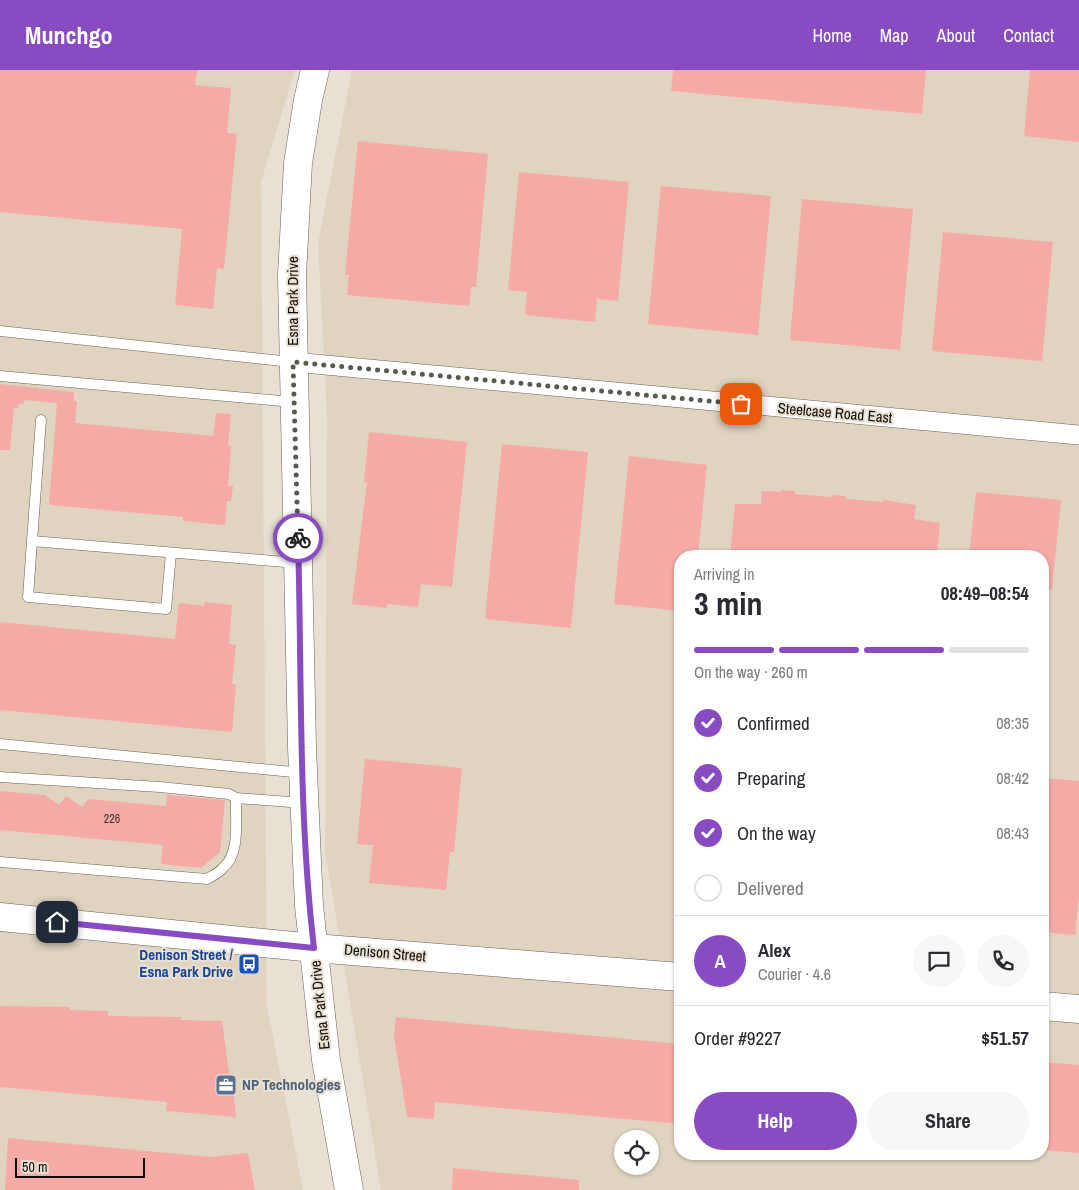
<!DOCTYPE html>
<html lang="en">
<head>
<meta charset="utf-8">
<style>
  :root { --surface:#fff; --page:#f7f7f7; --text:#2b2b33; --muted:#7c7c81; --line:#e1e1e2; --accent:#884bc1 }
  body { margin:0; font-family:"Archivo Narrow",sans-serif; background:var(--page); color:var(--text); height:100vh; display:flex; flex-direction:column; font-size:19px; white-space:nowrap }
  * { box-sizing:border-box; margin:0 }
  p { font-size:16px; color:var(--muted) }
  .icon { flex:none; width:28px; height:28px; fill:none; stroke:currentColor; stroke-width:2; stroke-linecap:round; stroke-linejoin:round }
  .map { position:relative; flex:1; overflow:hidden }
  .side { position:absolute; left:674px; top:480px; width:375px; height:610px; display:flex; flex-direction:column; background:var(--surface); border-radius:20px; box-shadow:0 1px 4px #0004 }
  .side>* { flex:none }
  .controls { position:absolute; left:614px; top:1060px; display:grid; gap:10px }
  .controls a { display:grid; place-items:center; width:45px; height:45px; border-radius:50%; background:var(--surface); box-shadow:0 1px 4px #0004; font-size:25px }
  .scale { position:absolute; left:15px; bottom:12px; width:130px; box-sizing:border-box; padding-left:5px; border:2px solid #110e0a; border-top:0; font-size:14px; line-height:18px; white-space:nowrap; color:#110e0a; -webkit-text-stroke:4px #e8e0d3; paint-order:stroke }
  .pin { position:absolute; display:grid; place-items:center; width:42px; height:42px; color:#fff; margin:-21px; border-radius:10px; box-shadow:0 2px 8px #0006 }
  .courier { position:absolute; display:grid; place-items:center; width:50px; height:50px; margin:-25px; border:4px solid #884bc1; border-radius:50%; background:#fff; color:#222; box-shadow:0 1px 6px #0007 }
  .head em { font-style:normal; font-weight:700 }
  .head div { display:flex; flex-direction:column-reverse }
  .head { display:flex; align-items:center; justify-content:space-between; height:85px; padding:0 20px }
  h1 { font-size:32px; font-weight:700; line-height:38px }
  .bar { display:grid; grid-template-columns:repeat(4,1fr); gap:8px 5px; align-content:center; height:60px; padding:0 20px }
  .bar i { height:6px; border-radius:4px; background:var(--line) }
  .bar .on { background:var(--accent) }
  .bar p { grid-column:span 4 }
  .line { display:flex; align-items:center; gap:12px; padding:0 20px; border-top:1px solid var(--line) }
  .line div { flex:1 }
  .round { display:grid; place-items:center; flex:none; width:52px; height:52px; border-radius:26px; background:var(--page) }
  ol { padding:0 20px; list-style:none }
  li { display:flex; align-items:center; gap:15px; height:55px }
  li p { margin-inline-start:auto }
  li .icon { padding:5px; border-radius:50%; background:var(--accent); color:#fff; stroke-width:4 }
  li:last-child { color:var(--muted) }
  li i { width:28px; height:28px; border:2px solid var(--line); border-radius:50% }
  .cta { display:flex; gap:10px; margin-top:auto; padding:10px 20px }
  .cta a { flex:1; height:58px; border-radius:30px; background:var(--accent); color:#fff; font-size:20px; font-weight:700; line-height:58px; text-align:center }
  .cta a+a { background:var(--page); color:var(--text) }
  header { display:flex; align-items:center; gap:30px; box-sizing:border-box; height:70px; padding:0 25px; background:var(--accent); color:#fff }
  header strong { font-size:24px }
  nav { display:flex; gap:28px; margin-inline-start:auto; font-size:18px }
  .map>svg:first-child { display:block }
  .built { fill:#e0d3c0; fill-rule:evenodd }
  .building { fill:#f6aaa6 }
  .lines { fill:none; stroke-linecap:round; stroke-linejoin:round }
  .lane-casing { stroke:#696257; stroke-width:11 }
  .street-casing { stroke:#696257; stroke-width:20 }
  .secondary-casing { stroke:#696257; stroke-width:29 }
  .lane { stroke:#fff; stroke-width:10 }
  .street { stroke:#fff; stroke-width:19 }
  .secondary { stroke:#fff; stroke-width:28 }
  .done { stroke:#5c5850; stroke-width:5; stroke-dasharray:0 9 }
  .route { stroke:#884bc1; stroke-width:6 }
  .labels { text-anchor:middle; stroke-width:4; stroke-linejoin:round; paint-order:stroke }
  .number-label { font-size:12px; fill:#4a3531 }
  .street-label { font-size:15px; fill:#110e0a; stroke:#e8e0d3 }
  .transit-label { font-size:15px; font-weight:bold; fill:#164399; stroke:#e8e0d3; text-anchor:end }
  .service-label { font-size:15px; font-weight:bold; fill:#4e5e75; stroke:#e8e0d3; text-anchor:start }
</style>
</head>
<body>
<header>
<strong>Munchgo</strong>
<nav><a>Home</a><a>Map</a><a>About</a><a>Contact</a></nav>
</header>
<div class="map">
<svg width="1079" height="1120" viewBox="0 0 1079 1120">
  <rect width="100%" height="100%" fill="#e8e0d3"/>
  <path class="built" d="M 0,0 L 295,0 L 261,112 L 267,936 L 303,1120 L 0,1120 Z
    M 352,0 L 1079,0 L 1079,1120 L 381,1120 L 325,781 L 327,347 L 318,173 ZM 680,486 L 1042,486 L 1042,1084 L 680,1084 ZM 622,1069 L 650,1069 L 650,1096 L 622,1096 Z"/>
  <path class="building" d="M 0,0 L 197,0 L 195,15 L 231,18 L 227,63 L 237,64 L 224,199 L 217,198 L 213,239 L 175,235 L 182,159 L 0,142 Z
    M 673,0 L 926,0 L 922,44 L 671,21 Z
    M 1030,0 L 1079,0 L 1079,72 L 1024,66 Z
    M 358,71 L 488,84 L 476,217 L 471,217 L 469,236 L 347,225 L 349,205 L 345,205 Z
    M 519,102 L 629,112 L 618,231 L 597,229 L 595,252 L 525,245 L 527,222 L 508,220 Z
    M 661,116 L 771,126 L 758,265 L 648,254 Z
    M 802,129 L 913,139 L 900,280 L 790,270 Z
    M 943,162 L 1053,172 L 1042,291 L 932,281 Z
    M 0,314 L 74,322 L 74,331 L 77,331 L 75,353 L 213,366 L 216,343 L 231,344 L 228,376 L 231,376 L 228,416 L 233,416 L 231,431 L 227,431 L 225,455 L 183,451 L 183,447 L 49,435 L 57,333 L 24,330 L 23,334 L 19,334 L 18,338 L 14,338 L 10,380 L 0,380 Z
    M 369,362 L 467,372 L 452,517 L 421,514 L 418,537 L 387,534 L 387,538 L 352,534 L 367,412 L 364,412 Z
    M 502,374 L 588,382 L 571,558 L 485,549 Z
    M 629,386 L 707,395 L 698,486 L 680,486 L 680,541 L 614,534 Z
    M 781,420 L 795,421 L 795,424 L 832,427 L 832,425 L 846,426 L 846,429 L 883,432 L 883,430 L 916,435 L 914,449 L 940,453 L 937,486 L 730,486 L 735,434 L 761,434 L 762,421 L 781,422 Z
    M 976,422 L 1061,430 L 1052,520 L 1042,520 L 1042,486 L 969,486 Z
    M 205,532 L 232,535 L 229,574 L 236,575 L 232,614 L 236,615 L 232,662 L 0,640 L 0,552 L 175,569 L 179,533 L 204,536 Z
    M 365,689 L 462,698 L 454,782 L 450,782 L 446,820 L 369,813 L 373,775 L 357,774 Z
    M 1042,708 L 1079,711 L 1079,826 L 1075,865 L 1042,862 Z
    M 0,721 L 45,725 L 59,735 L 66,726 L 82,737 L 88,729 L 166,736 L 167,725 L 225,730 L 220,782 L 201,798 L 161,794 L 163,775 L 0,760 Z
    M 0,936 L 70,937 L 70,940 L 108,941 L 108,946 L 181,947 L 181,950 L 222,951 L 230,1009 L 232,1009 L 236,1047 L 166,1041 L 167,1032 L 0,1017 Z
    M 396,947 L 680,974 L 680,1054 L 435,1032 L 434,1049 L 407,1047 L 394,967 Z
    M 1042,992 L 1079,995 L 1079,1083 L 1042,1080 Z
    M 8,1068 L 211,1087 L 248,1083 L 255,1120 L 5,1120 Z
    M 453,1098 L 579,1110 L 579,1120 L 452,1120 Z"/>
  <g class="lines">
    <g class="lane-casing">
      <path id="lane" d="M 0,261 L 292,292
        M 0,306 L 293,332
        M 41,350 L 32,471 L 298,493
        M 32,471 L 28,527 L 166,539 L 171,483
        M 0,674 L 303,703
        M 0,707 L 160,717 L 229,724 L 236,728
        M 0,792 L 207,809 C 212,806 219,803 223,798 C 241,783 235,749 236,728 L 303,733"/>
    </g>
    <g class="street-casing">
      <path id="street" d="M 293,292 L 1079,365"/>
    </g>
    <g class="secondary-casing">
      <path id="secondary" d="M 315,0 L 308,30 L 298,93 L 292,205 L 302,678 L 309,836 L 326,990 L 349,1120
        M 0,847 L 314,878 L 680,907
        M 1042,936 L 1079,939"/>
    </g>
    <use href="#lane" class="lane"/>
    <use href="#street" class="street"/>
    <use href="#secondary" class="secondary"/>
  </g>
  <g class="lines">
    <path class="done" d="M 298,468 L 293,292 L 741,334"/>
    <path class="route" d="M 57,852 L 314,878 C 298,742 302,604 298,468"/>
  </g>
  <defs>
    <g id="bus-square" transform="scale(1.125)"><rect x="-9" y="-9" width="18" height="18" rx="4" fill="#1a4fb4" stroke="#e8e0d3"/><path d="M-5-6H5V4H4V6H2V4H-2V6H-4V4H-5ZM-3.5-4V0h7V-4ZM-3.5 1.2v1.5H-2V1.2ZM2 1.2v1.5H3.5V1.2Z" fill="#fff"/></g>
    <g id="office-square" transform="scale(1.125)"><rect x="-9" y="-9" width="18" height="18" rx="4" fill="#5c6f8a" stroke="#e8e0d3"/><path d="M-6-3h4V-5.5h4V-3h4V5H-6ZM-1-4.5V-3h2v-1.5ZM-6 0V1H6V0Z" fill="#fff"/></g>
  </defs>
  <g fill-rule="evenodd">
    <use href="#bus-square" x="249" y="894"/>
    <use href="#office-square" x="226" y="1015"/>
  </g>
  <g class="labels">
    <g class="number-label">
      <text x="112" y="753">226</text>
    </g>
    <g class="street-label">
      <text transform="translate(293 231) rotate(-90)" y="5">Esna Park Drive</text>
      <text transform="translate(835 343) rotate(5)" y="5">Steelcase Road East</text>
      <text transform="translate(385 883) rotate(5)" y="5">Denison Street</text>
      <text transform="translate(320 935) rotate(-96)" y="5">Esna Park Drive</text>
    </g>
    <g class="transit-label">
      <text x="233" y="890">Denison Street /<tspan x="233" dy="17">Esna Park Drive</tspan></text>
    </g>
    <g class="service-label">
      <text x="242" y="1020">NP Technologies</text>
    </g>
  </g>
</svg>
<div class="controls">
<a><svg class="icon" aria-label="locate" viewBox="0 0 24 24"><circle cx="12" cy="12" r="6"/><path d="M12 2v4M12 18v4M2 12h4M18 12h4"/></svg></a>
</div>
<div class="scale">50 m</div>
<div class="pin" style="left:741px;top:334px;background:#ea580c"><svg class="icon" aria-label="bag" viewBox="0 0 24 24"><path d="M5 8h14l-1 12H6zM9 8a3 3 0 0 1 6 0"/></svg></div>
<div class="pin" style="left:57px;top:852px;background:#1f2937"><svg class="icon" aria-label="home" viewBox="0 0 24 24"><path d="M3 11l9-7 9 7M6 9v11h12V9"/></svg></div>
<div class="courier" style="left:298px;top:468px"><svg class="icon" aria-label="bike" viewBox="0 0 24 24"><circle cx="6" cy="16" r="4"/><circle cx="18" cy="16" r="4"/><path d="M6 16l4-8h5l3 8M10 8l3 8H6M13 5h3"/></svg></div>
<section class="side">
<div class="head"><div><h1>3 min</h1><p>Arriving in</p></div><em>08:49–08:54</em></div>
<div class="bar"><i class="on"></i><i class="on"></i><i class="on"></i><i></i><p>On the way · 260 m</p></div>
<ol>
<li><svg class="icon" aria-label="check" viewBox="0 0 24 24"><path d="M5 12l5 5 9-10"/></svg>Confirmed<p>08:35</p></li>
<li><svg class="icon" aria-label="check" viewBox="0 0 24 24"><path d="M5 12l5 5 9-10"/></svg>Preparing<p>08:42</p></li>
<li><svg class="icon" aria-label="check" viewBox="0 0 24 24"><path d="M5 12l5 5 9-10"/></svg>On the way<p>08:43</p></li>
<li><i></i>Delivered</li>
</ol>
<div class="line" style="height:90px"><b class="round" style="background:var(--accent);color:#fff">A</b><div><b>Alex</b><p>Courier · 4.6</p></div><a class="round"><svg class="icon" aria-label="chat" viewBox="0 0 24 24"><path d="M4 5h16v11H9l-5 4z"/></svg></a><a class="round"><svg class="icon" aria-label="phone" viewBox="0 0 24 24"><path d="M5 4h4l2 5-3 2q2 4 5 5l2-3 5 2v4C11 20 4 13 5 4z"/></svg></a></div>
<div class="line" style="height:65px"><div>Order #9227</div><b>$51.57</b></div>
<div class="cta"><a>Help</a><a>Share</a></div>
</section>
</div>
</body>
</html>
